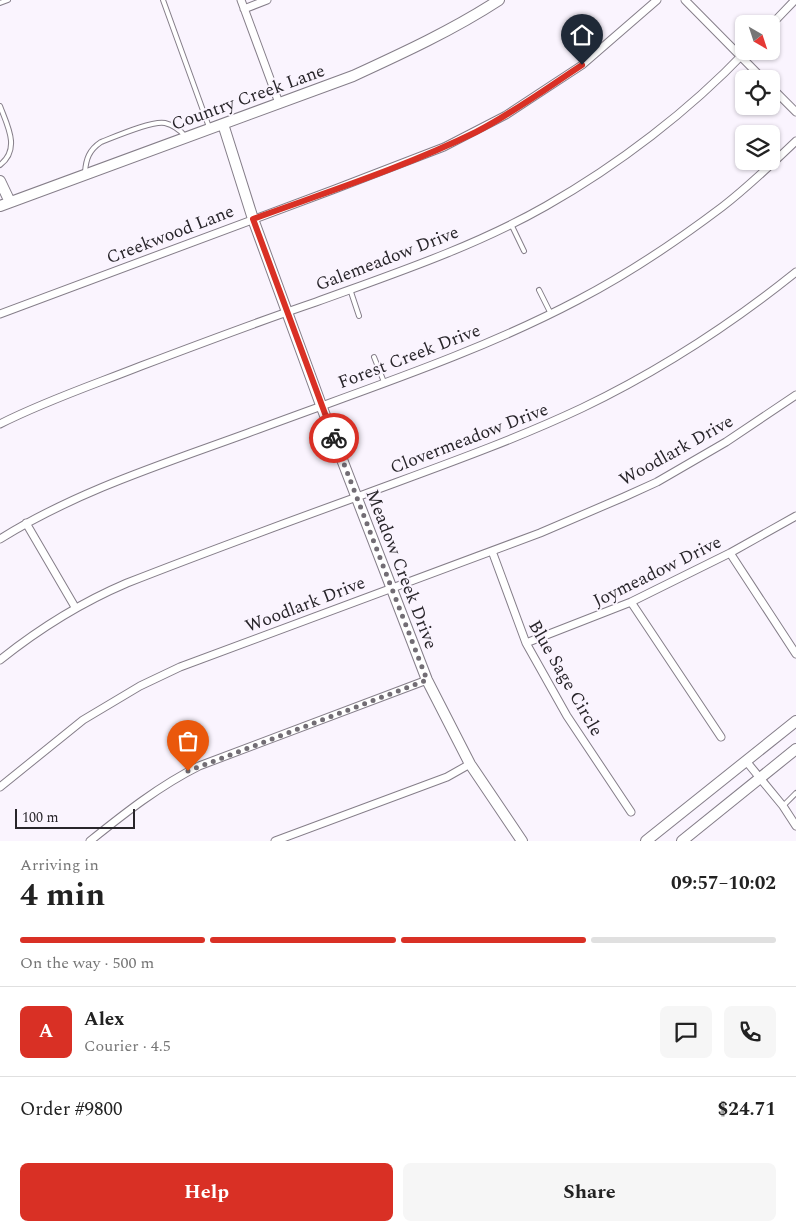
<!DOCTYPE html>
<html lang="en">
<head>
<meta charset="utf-8">
<style>
  :root { --surface:#fff; --page:#f6f6f6; --text:#222; --muted:#767676; --line:#e0e0e0; --accent:#d93025 }
  body { margin:0; font-family:Spectral,serif; background:var(--page); color:var(--text); height:100vh; display:flex; flex-direction:column; font-size:19px; white-space:nowrap }
  * { box-sizing:border-box; margin:0 }
  p { font-size:16px; color:var(--muted) }
  .icon { flex:none; width:28px; height:28px; fill:none; stroke:currentColor; stroke-width:2; stroke-linecap:round; stroke-linejoin:round }
  .map { position:relative; height:841px; overflow:hidden }
  .panel { display:flex; flex-direction:column; background:var(--surface); flex:1 }
  .panel>* { flex:none }
  .needle { width:32px; rotate:141deg }
  .buttons { position:absolute; left:735px; top:15px; display:grid; gap:10px }
  .buttons a { display:grid; place-items:center; width:45px; height:45px; border-radius:8px; background:var(--surface); box-shadow:0 1px 4px #0004; font-size:25px }
  .scale { position:absolute; left:15px; bottom:12px; width:120px; box-sizing:border-box; padding-left:5px; border:2px solid #28252a; border-top:0; font-size:14px; line-height:18px; white-space:nowrap; color:#28252a; -webkit-text-stroke:4px #faf4fe; paint-order:stroke }
  .pin { position:absolute; display:grid; place-items:center; width:42px; height:42px; color:#fff; margin:-51px -21px; border-radius:50% 50% 50% 0; rotate:-45deg; box-shadow:0 0 5px #0007 }
  .pin .icon { rotate:45deg }
  .courier { position:absolute; display:grid; place-items:center; width:50px; height:50px; margin:-25px; border:4px solid #d93025; border-radius:50%; background:#fff; color:#222; box-shadow:0 1px 6px #0007 }
  .overview em { font-style:normal; font-weight:700 }
  .overview div { display:flex; flex-direction:column-reverse }
  .overview { display:flex; align-items:center; justify-content:space-between; height:85px; padding:0 20px }
  h1 { font-size:32px; font-weight:700; line-height:38px }
  .bar { display:grid; grid-template-columns:repeat(4,1fr); gap:8px 5px; align-content:center; height:60px; padding:0 20px }
  .bar i { height:6px; border-radius:4px; background:var(--line) }
  .bar .on { background:var(--accent) }
  .bar p { grid-column:span 4 }
  .line { display:flex; align-items:center; gap:12px; padding:0 20px; border-top:1px solid var(--line) }
  .line div { flex:1 }
  .round { display:grid; place-items:center; flex:none; width:52px; height:52px; border-radius:8px; background:var(--page) }
  .action { display:flex; gap:10px; margin-top:auto; padding:10px 20px }
  .action a { flex:1; height:58px; border-radius:8px; background:var(--accent); color:#fff; font-size:20px; font-weight:700; line-height:58px; text-align:center }
  .action a+a { background:var(--page); color:var(--text) }
  .map>svg:first-child { display:block }
  .lines { fill:none; stroke-linecap:round; stroke-linejoin:round }
  .lane-casing { stroke:#857e89; stroke-width:6 }
  .street-casing { stroke:#857e89; stroke-width:9 }
  .secondary-casing { stroke:#857e89; stroke-width:12 }
  .lane { stroke:#fff; stroke-width:4 }
  .street { stroke:#fff; stroke-width:7 }
  .secondary { stroke:#fff; stroke-width:10 }
  .done { stroke:#726d74; stroke-width:5; stroke-dasharray:0 9 }
  .route { stroke:#d93025; stroke-width:6 }
  .labels { text-anchor:middle; stroke-width:4; stroke-linejoin:round; paint-order:stroke }
  .street-label { font-size:18px; fill:#28252a; stroke:#faf4fe }
</style>
</head>
<body>
<div class="map">
<svg width="796" height="841" viewBox="0 0 796 841">
  <rect width="100%" height="100%" fill="#faf4fe"/>
  <g class="lines">
    <g class="lane-casing">
      <path id="lane" d="M 163,0 L 209,127
        M 0,3 L 8,0
        M 0,106 C 7,125 21,149 0,165
        M 85,172 C 86,159 89,150 101,142 C 114,137 153,120 165,123 C 173,125 180,130 185,136
        M 511,224 L 524,251
        M 350,289 L 359,316
        M 539,290 L 551,314
        M 374,357 L 384,382
        M 783,806 L 796,793"/>
    </g>
    <g class="street-casing">
      <path id="street" d="M 241,0 L 279,103
        M 685,0 L 763,79
        M 244,9 L 267,0
        M 771,25 L 795,0
        M 771,87 L 796,112
        M 0,314 L 335,189 L 444,147 L 506,115 L 582,65 L 657,0
        M 0,424 C 45,401 93,385 141,366 C 199,344 257,322 316,302 C 393,274 474,247 546,206 C 618,165 689,111 746,51
        M 26,523 L 75,607
        M 0,539 C 77,491 163,464 248,433 C 357,392 476,354 578,300 C 628,274 677,241 722,207 C 748,187 772,164 796,141
        M 492,551 L 526,643 L 567,716 L 631,812
        M 730,553 L 796,654
        M 631,602 L 721,737
        M 526,643 L 631,602 L 730,553 L 796,516
        M 0,660 C 40,628 80,603 127,583 C 206,552 285,523 365,494 C 438,467 512,441 582,408 C 659,371 730,325 796,272
        M 746,761 L 783,806 L 796,826
        M 0,787 L 83,720 L 140,686 L 180,667 L 540,533 L 624,497 L 657,482 L 726,442 L 796,395
        M 90,841 C 125,813 159,786 199,766 L 427,680
        M 275,841 L 447,777 L 470,764"/>
    </g>
    <g class="secondary-casing">
      <path id="secondary" d="M 223,124 L 253,219 L 321,405 L 427,680 L 470,764 L 522,841
        M 0,181 L 10,202
        M 0,206 L 353,76 C 403,53 453,30 499,0
        M 646,841 L 796,721
        M 682,841 L 796,749"/>
    </g>
    <use href="#lane" class="lane"/>
    <use href="#street" class="street"/>
    <use href="#secondary" class="secondary"/>
  </g>
  <g class="lines">
    <path class="done" d="M 188,771 L 427,680 L 334,438"/>
    <path class="route" d="M 334,438 L 253,219 C 327,192 405,167 476,132 C 513,113 547,88 582,65"/>
  </g>
  <g class="labels">
    <g class="street-label">
      <text transform="translate(248 97) rotate(-20)" y="6">Country Creek Lane</text>
      <text transform="translate(170 234) rotate(-21)" y="6">Creekwood Lane</text>
      <text transform="translate(387 258) rotate(-21)" y="6">Galemeadow Drive</text>
      <text transform="translate(409 356) rotate(-21)" y="6">Forest Creek Drive</text>
      <text transform="translate(469 438) rotate(-21)" y="6">Clovermeadow Drive</text>
      <text transform="translate(676 450) rotate(-29)" y="6">Woodlark Drive</text>
      <text transform="translate(402 569) rotate(69)" y="6">Meadow Creek Drive</text>
      <text transform="translate(657 571) rotate(-26)" y="6">Joymeadow Drive</text>
      <text transform="translate(305 604) rotate(-21)" y="6">Woodlark Drive</text>
      <text transform="translate(566 678) rotate(60)" y="6">Blue Sage Circle</text>
    </g>
  </g>
</svg>
<div class="buttons">
<a><svg class="needle" viewBox="-14 -14 28 28"><path d="M0-13l5 13h-10z" fill="#e53935"/><path d="M0 13l5-13h-10z" fill="#767676"/></svg></a>
<a><svg class="icon" aria-label="locate" viewBox="0 0 24 24"><circle cx="12" cy="12" r="6"/><path d="M12 2v4M12 18v4M2 12h4M18 12h4"/></svg></a>
<a><svg class="icon" aria-label="layers" viewBox="0 0 24 24"><path d="M12 4l9 5-9 5-9-5zM3 14l9 5 9-5"/></svg></a>
</div>
<div class="scale">100 m</div>
<div class="pin" style="left:188px;top:771px;background:#ea580c"><svg class="icon" aria-label="bag" viewBox="0 0 24 24"><path d="M5 8h14l-1 12H6zM9 8a3 3 0 0 1 6 0"/></svg></div>
<div class="pin" style="left:582px;top:65px;background:#1f2937"><svg class="icon" aria-label="home" viewBox="0 0 24 24"><path d="M3 11l9-7 9 7M6 9v11h12V9"/></svg></div>
<div class="courier" style="left:334px;top:438px"><svg class="icon" aria-label="bike" viewBox="0 0 24 24"><circle cx="6" cy="16" r="4"/><circle cx="18" cy="16" r="4"/><path d="M6 16l4-8h5l3 8M10 8l3 8H6M13 5h3"/></svg></div>
</div>
<section class="panel">
<div class="overview"><div><h1>4 min</h1><p>Arriving in</p></div><em>09:57–10:02</em></div>
<div class="bar"><i class="on"></i><i class="on"></i><i class="on"></i><i></i><p>On the way · 500 m</p></div>
<div class="line" style="height:90px"><b class="round" style="background:var(--accent);color:#fff">A</b><div><b>Alex</b><p>Courier · 4.5</p></div><a class="round"><svg class="icon" aria-label="chat" viewBox="0 0 24 24"><path d="M4 5h16v11H9l-5 4z"/></svg></a><a class="round"><svg class="icon" aria-label="phone" viewBox="0 0 24 24"><path d="M5 4h4l2 5-3 2q2 4 5 5l2-3 5 2v4C11 20 4 13 5 4z"/></svg></a></div>
<div class="line" style="height:65px"><div>Order #9800</div><b>$24.71</b></div>
<div class="action"><a>Help</a><a>Share</a></div>
</section>
</body>
</html>
